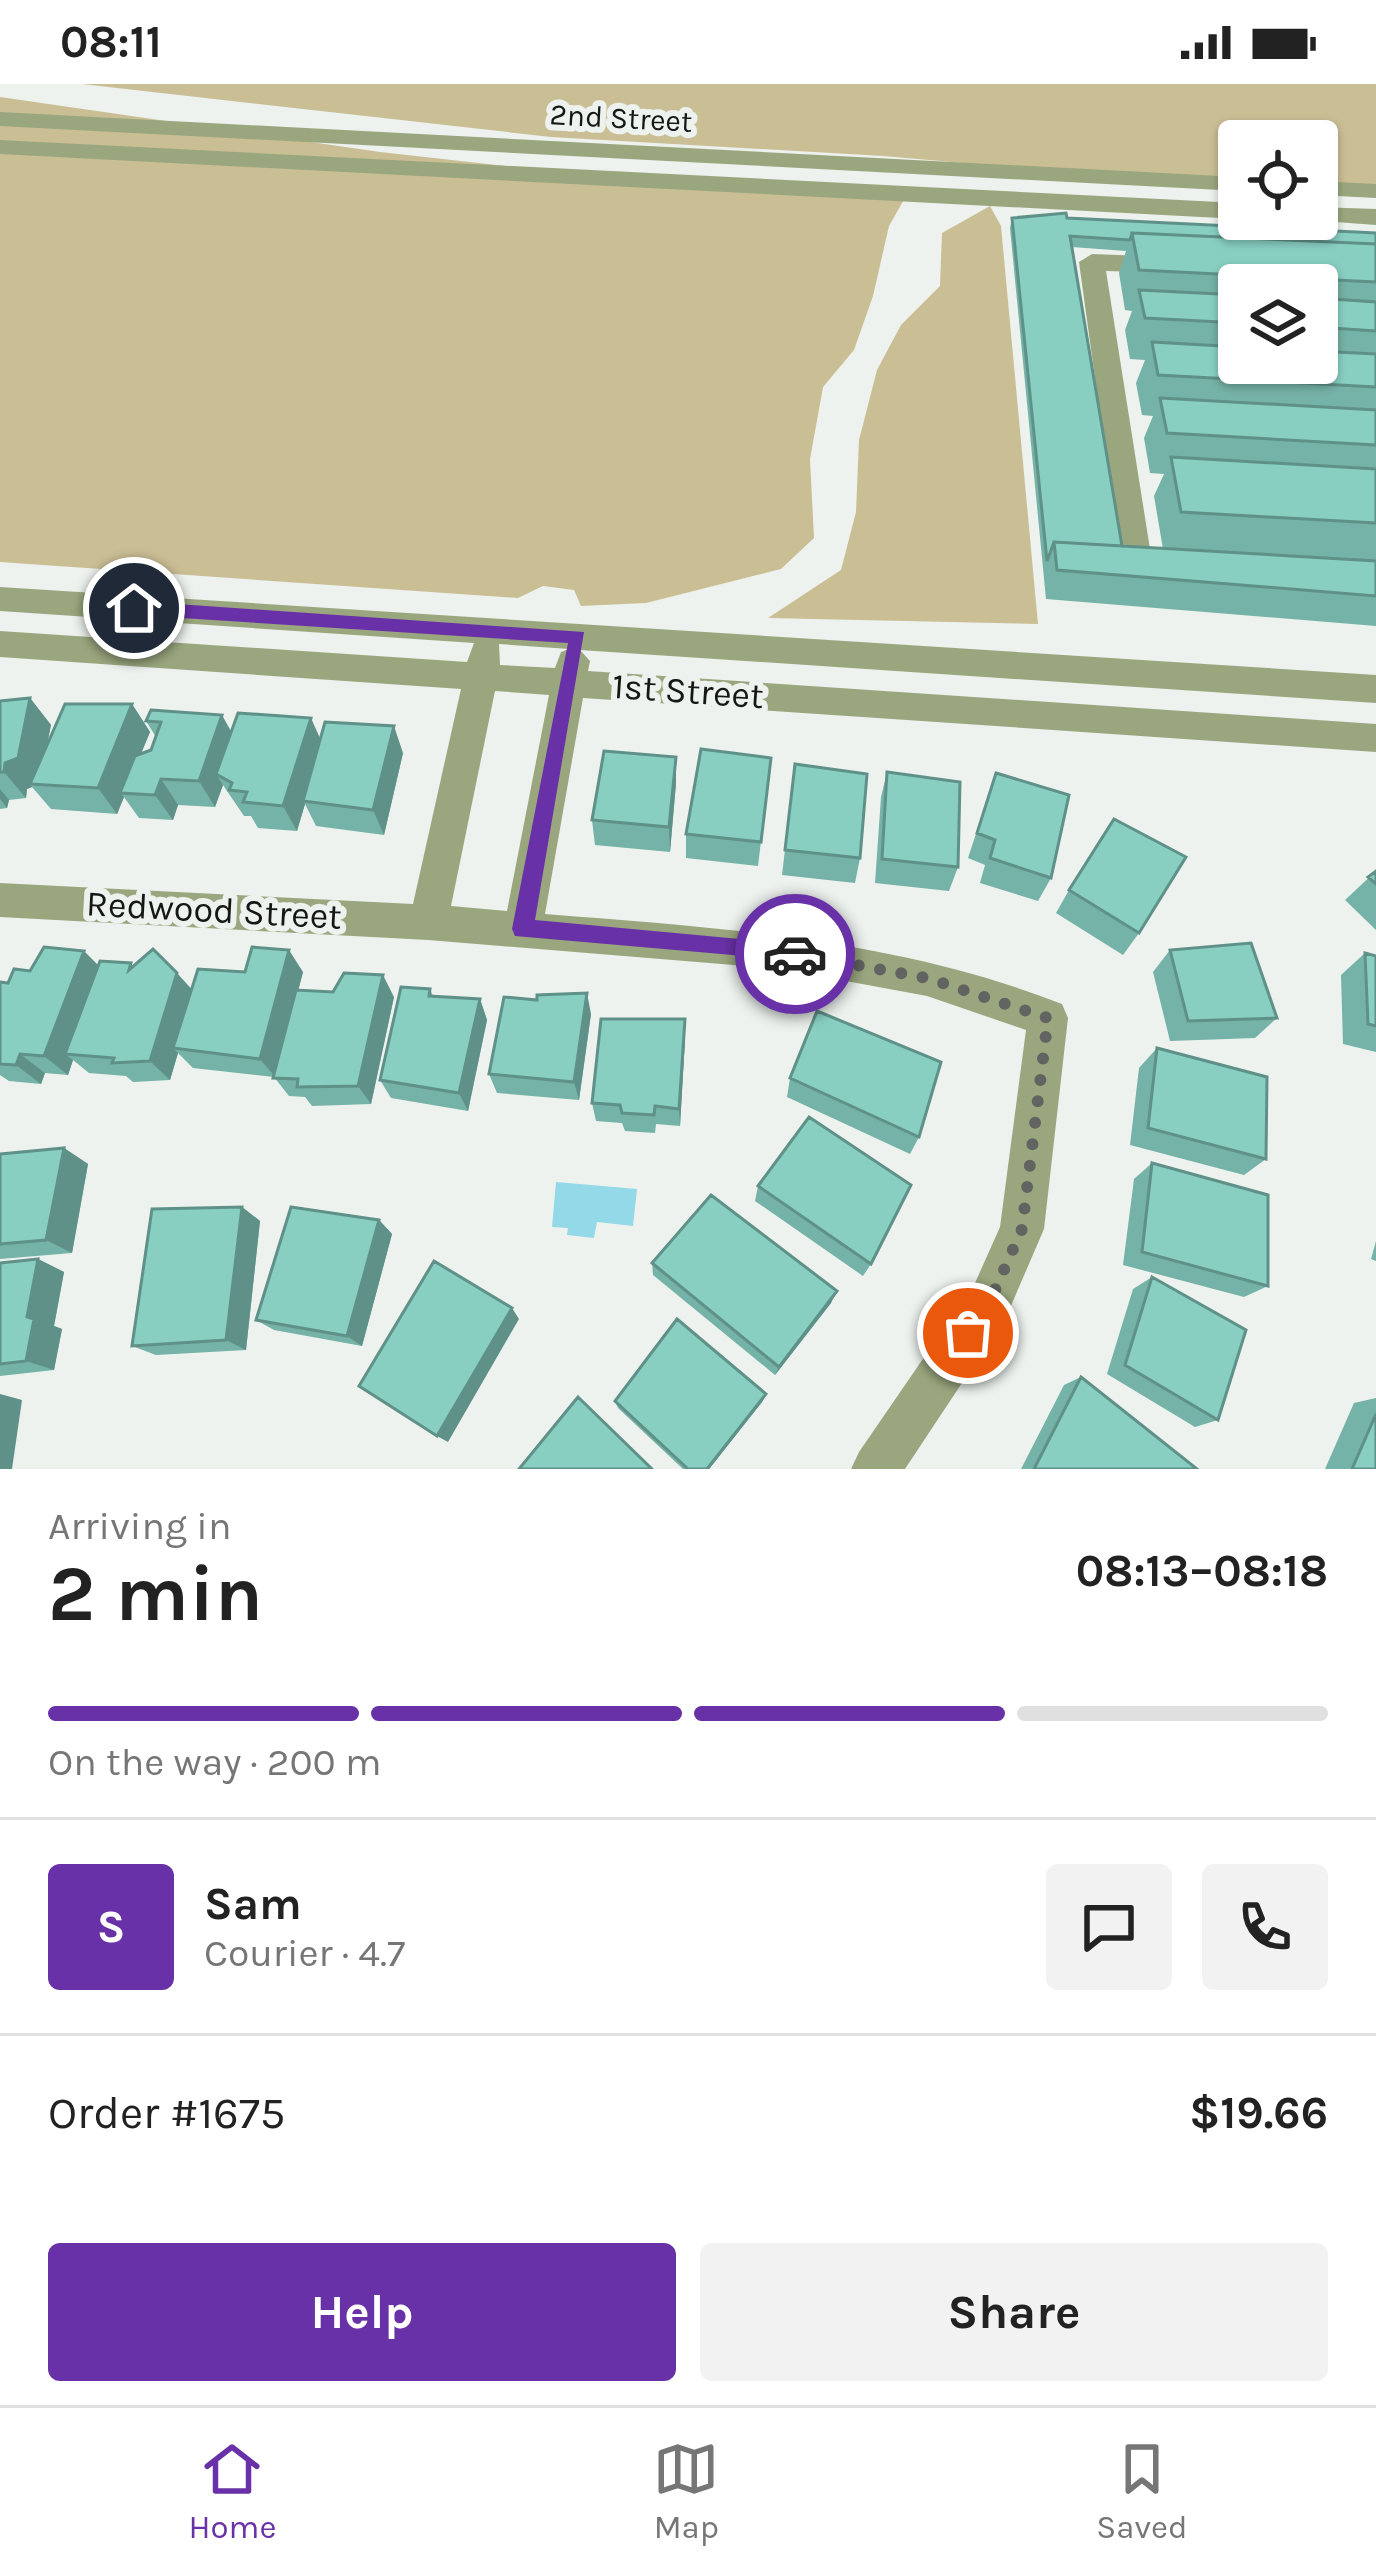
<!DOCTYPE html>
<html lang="en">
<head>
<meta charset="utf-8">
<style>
  :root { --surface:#fff; --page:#f2f2f2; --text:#222; --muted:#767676; --line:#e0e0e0; --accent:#6931a7 }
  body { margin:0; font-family:Karla,sans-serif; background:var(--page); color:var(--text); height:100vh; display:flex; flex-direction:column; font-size:45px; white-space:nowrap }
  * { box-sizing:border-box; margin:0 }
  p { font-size:39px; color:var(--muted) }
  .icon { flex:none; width:66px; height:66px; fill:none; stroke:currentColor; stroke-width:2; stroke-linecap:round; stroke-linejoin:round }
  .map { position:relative; height:1385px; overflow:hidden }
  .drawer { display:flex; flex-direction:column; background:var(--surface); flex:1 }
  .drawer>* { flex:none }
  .tools { position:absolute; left:1218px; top:36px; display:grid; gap:24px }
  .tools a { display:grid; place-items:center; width:120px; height:120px; border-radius:12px; background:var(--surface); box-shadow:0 3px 9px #0004; font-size:60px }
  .pin { position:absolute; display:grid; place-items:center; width:102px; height:102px; color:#fff; margin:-51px; border:6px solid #fff; border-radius:50%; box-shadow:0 3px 12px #0007 }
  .courier { position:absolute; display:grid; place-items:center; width:120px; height:120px; margin:-60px; border:9px solid #6931a7; border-radius:50%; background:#fff; color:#222; box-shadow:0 3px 15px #0007 }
  .head em { font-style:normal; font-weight:700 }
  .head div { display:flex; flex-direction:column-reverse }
  .head { display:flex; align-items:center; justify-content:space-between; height:204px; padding:0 48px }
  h1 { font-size:78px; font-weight:700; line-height:90px }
  .bar { display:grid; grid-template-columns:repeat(4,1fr); gap:18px 12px; align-content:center; height:144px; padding:0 48px }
  .bar i { height:15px; border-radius:9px; background:var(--line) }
  .bar .on { background:var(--accent) }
  .bar p { grid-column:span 4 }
  .line { display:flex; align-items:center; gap:30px; padding:0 48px; border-top:3px solid var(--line) }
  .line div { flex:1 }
  .round { display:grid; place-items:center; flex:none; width:126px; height:126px; border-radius:12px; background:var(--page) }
  .action { display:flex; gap:24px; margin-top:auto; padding:24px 48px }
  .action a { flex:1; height:138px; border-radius:12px; background:var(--accent); color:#fff; font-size:48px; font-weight:700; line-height:138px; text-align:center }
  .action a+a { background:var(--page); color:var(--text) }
  .status { display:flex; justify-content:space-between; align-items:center; height:84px; padding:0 60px; background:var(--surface); direction:ltr }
  .status svg { height:33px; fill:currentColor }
  .tab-bar { display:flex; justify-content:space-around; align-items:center; height:168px; border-top:3px solid var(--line); background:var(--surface); font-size:33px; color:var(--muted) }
  .tab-bar a { display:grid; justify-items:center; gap:6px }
  .tab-bar .on { color:var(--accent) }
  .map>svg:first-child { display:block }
  .green { fill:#cabe95 }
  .water { fill:#93d9e7 }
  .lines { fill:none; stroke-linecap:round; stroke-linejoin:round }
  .minor { fill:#9aa77e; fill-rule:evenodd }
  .wall { fill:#75b2a7; fill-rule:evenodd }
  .shaded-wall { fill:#5f9188 }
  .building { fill:#88cfc2; stroke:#5f9188; stroke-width:3 }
  .route { fill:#6931a7 }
  .done { stroke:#616461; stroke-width:12; stroke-dasharray:0 21.6 }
  .labels { text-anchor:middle; stroke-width:12; stroke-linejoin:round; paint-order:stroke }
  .far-street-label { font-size:30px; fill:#151715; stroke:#edf2ee }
  .street-label { font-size:36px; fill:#151715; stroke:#edf2ee }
</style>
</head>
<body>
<div class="status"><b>08:11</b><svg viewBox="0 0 49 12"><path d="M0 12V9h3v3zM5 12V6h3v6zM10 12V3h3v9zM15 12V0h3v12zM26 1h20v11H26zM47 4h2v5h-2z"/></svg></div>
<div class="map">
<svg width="1376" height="1385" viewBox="0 0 1376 1385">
  <rect width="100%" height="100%" fill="#edf2ee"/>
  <path class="green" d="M 82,0 L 1376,0 L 1376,111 L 1317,108 L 1317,57 L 1239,57 L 1239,103 L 883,72 L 551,53 Z
    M 0,13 L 380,68 L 578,90 L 906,112 L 889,142 L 873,212 L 854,266 L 823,303 L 810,375 L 814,454 L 781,485 L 646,519 L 581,522 L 574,506 L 543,502 L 518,514 L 0,478 Z
    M 990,122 L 1001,142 L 1038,540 L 768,534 L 841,486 L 856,428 L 859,356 L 877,286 L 901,241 L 940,202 L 942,149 Z"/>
  <path class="water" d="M 556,1098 L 637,1105 L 633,1142 L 597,1138 L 594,1154 L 567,1151 L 568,1144 L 552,1143 Z"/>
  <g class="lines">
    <path class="minor" d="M 0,28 L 1239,93 L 1239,107 L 0,42 Z
      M 0,56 L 1239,119 L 1239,135 L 0,70 Z
      M 1317,97 L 1376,100 L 1376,114 L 1317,111 Z
      M 1317,123 L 1376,125 L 1376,141 L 1308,136 L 1317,135 Z
      M 1092,170 L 1170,173 L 1183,181 L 1170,189 L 1106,187 L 1150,465 L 1180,470 L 1185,478 L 1180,486 C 1163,492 1142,490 1125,484 L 1120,476 L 1079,178 Z
      M 0,503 L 1376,591 L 1376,619 L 580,566 L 590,577 L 588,587 L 1376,640 L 1376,668 L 583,614 L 545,830 C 722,844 896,855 1062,920 L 1068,934 L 1044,1145 L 1007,1231 L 905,1385 L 851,1385 L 859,1368 L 975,1199 L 1000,1143 L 1026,946 L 927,912 L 781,885 L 428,856 L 0,833 L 0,799 L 413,820 L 461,605 L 0,573 L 0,547 L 467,578 L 474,559 L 0,527 ZM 499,560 L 569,565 L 561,568 L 555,584 L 500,581 ZM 495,607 L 549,611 L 507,827 L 451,822 Z"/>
  </g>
  <path class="wall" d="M 1012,134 L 1376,149 L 1376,542 L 1046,515 L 1010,144 ZM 1072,163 L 1126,167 L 1119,189 L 1125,226 L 1132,227 L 1125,246 L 1130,275 L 1145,276 L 1136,299 L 1142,331 L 1153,332 L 1144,354 L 1150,389 L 1164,390 L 1154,412 L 1163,465 L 1122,462 ZM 1239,201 L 1317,201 L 1317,279 L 1239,279 Z
    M 30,614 L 51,641 L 47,660 L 132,620 L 150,648 L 141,669 L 151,666 L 156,653 L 146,637 L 320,656 L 403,669 L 384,751 L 316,742 L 305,720 L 297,747 L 258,744 L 251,732 L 244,732 L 223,701 L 215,723 L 178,721 L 173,736 L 139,734 L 124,713 L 117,730 L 51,725 L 32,703 L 27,705 L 26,714 L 9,716 L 7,724 L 0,725 L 0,617 Z
    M 676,673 L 676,699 L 670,768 L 595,761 L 592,736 Z
    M 771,674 L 758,782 L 686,774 L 686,750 Z
    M 795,680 L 860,774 L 855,799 L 782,791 Z
    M 887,688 L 958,783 L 949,807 L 875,799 L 881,713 Z
    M 996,689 L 1051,794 L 1038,817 L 980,799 L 985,781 L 968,774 Z
    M 1376,787 L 1376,846 L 1345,816 Z
    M 1069,806 L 1139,849 L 1123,871 L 1056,829 Z
    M 1170,866 L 1277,934 L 1255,954 L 1170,957 L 1153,888 Z
    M 1365,869 L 1376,872 L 1376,968 L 1343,960 L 1341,891 Z
    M 98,881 L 133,882 L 192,906 L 245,888 L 303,888 L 298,906 L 394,913 L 371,1020 L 312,1022 L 305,1013 L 289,1012 L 274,993 L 193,984 L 178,969 L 170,996 L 133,998 L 126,992 L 89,989 L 73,976 L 68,991 L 45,989 L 41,1000 L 9,997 L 0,991 L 0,898 L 8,899 L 30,887 Z
    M 430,905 L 433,912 L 480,915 L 487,936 L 468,1027 L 391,1014 L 380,996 Z
    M 591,930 L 579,1016 L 497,1009 L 489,990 Z
    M 685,955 L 680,1042 L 656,1040 L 655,1049 L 625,1047 L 622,1039 L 596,1037 L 592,1019 Z
    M 1157,964 L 1266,1075 L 1244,1091 L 1130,1061 L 1139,984 Z
    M 790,994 L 919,1053 L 910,1070 L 787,1013 Z
    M 64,1064 L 88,1080 L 72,1169 L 0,1175 L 0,1070 Z
    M 1152,1079 L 1268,1202 L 1244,1213 L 1123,1181 L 1134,1095 Z
    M 758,1102 L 871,1180 L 863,1192 L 755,1117 Z
    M 242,1123 L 260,1137 L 246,1266 L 156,1271 L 132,1262 Z
    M 379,1136 L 392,1150 L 362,1262 L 274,1246 L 256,1236 Z
    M 1376,1157 L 1376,1177 L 1371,1175 Z
    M 38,1175 L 64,1188 L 54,1242 L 62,1245 L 54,1286 L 0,1292 L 0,1179 Z
    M 652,1179 L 831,1219 L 775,1291 L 653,1191 Z
    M 1152,1193 L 1218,1336 L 1195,1343 L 1107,1290 L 1133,1205 Z
    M 1081,1293 L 1197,1385 L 1021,1385 L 1064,1301 Z
    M 766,1310 L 762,1318 L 709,1385 L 683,1385 L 618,1324 L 615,1317 Z
    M 1376,1314 L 1376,1385 L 1325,1385 L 1354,1319 Z"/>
  <path class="shaded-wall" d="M 30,614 L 51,641 L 39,700 L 30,700 L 32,703 L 27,705 L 26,714 L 4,688 L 5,679 Z
    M 132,620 L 150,648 L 125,709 L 120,709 L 124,713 L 117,730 L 98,704 Z
    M 222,631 L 237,658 L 216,690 L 223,701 L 215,723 L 199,697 Z
    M 311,634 L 323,661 L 303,717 L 305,720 L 297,747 L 283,722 Z
    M 394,642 L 403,669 L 384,751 L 373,726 Z
    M 676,673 L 676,699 L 670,768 L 669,743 Z
    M 161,695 L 178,721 L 173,736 L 155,711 Z
    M 0,705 L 9,716 L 7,724 L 0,715 Z
    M 289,866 L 303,888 L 276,994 L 260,975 Z
    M 84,867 L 106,889 L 65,970 L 73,976 L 68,991 L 44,972 Z
    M 177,889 L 196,910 L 173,964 L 178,969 L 170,996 L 150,977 Z
    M 383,891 L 394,913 L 371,1020 L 358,1002 Z
    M 587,909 L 591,930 L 579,1016 L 574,998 Z
    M 480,915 L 487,936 L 468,1027 L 459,1009 Z
    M 685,935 L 685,955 L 680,1042 L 679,1025 Z
    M 20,970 L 45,989 L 41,1000 L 16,981 Z
    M 64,1064 L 88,1080 L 72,1169 L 46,1156 Z
    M 242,1123 L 260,1137 L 246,1266 L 226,1256 Z
    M 379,1136 L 392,1150 L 362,1262 L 347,1252 Z
    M 38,1175 L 64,1188 L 54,1242 L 62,1245 L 54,1286 L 26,1277 L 27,1233 Z
    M 837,1207 L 831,1219 L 775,1291 L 779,1283 Z
    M 512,1224 L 519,1235 L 448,1358 L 437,1352 Z
    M 0,1310 L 22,1316 L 12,1385 L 0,1385 Z
    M 766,1310 L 762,1318 L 709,1385 L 707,1385 Z"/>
  <path class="building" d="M 1066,129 L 1067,134 L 1376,149 L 1376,160 L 1132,149 L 1130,156 L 1070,152 L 1122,462 L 1054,458 L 1047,477 L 1012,134 Z
    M 1132,149 L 1376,160 L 1376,198 L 1139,186 Z
    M 1139,206 L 1239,211 L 1239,239 L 1145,234 Z
    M 1317,214 L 1376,218 L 1376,247 L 1317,243 Z
    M 1152,258 L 1239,263 L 1239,279 L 1317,279 L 1317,267 L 1376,270 L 1376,303 L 1158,291 Z
    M 1160,314 L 1376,326 L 1376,361 L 1167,349 Z
    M 1171,373 L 1376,385 L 1376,439 L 1181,428 Z
    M 1054,458 L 1376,477 L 1376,512 L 1057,486 Z
    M 30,614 L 18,674 L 5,679 L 4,688 L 0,688 L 0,617 Z
    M 65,620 L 132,620 L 98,704 L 30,700 Z
    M 151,626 L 222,631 L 199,697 L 161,695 L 155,711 L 120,709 L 135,672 L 151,666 L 161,638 L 146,637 Z
    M 238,629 L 311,634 L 283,722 L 243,718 L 247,708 L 229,706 L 232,699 L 216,690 Z
    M 325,638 L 394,642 L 373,726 L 303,717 Z
    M 701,665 L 771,674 L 761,758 L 686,750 Z
    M 604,667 L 676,673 L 669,743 L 592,736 Z
    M 795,680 L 867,690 L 860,774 L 785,766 Z
    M 887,688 L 960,698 L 958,783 L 882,775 Z
    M 996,689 L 1069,711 L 1051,794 L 990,774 L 995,756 L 977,749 Z
    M 1114,735 L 1186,773 L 1139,849 L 1069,806 Z
    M 1376,787 L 1376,800 L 1368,793 Z
    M 1251,859 L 1277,934 L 1188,937 L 1170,866 Z
    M 44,863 L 84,867 L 44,972 L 20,970 L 16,981 L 0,980 L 0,898 L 8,899 L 14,885 L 30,887 Z
    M 252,863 L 289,866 L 260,975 L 173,964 L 198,885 L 245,888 Z
    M 153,865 L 177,889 L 150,977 L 112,979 L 114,974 L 65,970 L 100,877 L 131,879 L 129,886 Z
    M 1365,869 L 1376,872 L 1376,942 L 1368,940 Z
    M 344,889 L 383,891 L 358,1002 L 297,1003 L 298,995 L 273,994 L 296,906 L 333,908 Z
    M 401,903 L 430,905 L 429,912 L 480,915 L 459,1009 L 380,996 Z
    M 587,909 L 574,998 L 489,990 L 504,913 L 537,916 L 537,911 Z
    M 817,927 L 941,978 L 919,1053 L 790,994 Z
    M 601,935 L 685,935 L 679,1025 L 655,1022 L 654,1031 L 622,1029 L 620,1021 L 592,1019 Z
    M 1157,964 L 1267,993 L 1266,1075 L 1148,1044 Z
    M 809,1033 L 911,1101 L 871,1180 L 758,1102 Z
    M 64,1064 L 46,1156 L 0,1160 L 0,1070 Z
    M 1152,1079 L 1268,1111 L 1268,1202 L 1142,1168 Z
    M 711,1111 L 837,1207 L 779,1283 L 652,1179 Z
    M 242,1123 L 226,1256 L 132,1262 L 152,1125 Z
    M 291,1123 L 379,1136 L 347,1252 L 256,1236 Z
    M 38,1175 L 27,1233 L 34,1235 L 26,1277 L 0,1280 L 0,1179 Z
    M 434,1177 L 512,1224 L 437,1352 L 359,1302 Z
    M 1152,1193 L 1246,1246 L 1218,1336 L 1125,1281 Z
    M 677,1235 L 766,1310 L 707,1385 L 688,1385 L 615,1317 Z
    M 1081,1293 L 1197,1385 L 1034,1385 Z
    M 578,1313 L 652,1385 L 519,1385 Z
    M 1376,1330 L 1376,1385 L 1352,1385 Z"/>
  <path class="route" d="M 134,517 L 584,548 L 535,836 L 795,860 L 805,870 L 802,877 L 515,852 L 512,845 L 568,559 L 134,531 L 125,524 Z"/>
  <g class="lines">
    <path class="done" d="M 795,870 L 927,894 L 1048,934 L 1022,1145 L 991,1215 L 968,1249"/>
  </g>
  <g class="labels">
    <g class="far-street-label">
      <text transform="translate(621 34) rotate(3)" y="10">2nd Street</text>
    </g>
    <g class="street-label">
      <text transform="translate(688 606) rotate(4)" y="13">1st Street</text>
      <text transform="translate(214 825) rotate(3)" y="13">Redwood Street</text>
    </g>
  </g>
</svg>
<div class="tools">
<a><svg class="icon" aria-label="locate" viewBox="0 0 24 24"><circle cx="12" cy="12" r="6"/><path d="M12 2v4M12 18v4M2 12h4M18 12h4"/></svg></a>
<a><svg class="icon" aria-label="layers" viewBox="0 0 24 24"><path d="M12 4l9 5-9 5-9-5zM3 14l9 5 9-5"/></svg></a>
</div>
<div class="pin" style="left:968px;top:1249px;background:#ea580c"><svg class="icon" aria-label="bag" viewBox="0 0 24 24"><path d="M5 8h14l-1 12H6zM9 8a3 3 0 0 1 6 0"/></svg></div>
<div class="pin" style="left:134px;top:524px;background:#1f2937"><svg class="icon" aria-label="home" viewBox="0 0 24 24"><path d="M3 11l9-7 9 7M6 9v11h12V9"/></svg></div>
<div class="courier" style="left:795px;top:870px"><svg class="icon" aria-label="car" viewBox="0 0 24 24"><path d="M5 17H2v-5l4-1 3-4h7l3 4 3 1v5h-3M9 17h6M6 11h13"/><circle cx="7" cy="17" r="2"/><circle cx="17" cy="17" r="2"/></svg></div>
</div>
<section class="drawer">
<div class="head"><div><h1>2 min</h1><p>Arriving in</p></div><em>08:13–08:18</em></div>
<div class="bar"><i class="on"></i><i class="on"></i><i class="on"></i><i></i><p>On the way · 200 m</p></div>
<div class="line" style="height:216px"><b class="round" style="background:var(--accent);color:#fff">S</b><div><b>Sam</b><p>Courier · 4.7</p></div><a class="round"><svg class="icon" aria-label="chat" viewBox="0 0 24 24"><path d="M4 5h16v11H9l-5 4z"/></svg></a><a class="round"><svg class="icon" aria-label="phone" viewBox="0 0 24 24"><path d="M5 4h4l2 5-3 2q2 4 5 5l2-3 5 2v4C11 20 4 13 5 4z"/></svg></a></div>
<div class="line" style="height:156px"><div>Order #1675</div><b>$19.66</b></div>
<div class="action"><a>Help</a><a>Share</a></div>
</section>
<nav class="tab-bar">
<a class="on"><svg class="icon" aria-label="home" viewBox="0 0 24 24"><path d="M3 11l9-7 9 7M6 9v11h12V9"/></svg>Home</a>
<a><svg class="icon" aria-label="map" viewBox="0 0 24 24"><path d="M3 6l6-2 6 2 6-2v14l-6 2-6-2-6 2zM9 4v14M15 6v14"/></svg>Map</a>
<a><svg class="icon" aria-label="saved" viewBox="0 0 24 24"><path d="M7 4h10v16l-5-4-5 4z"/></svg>Saved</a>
</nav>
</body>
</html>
